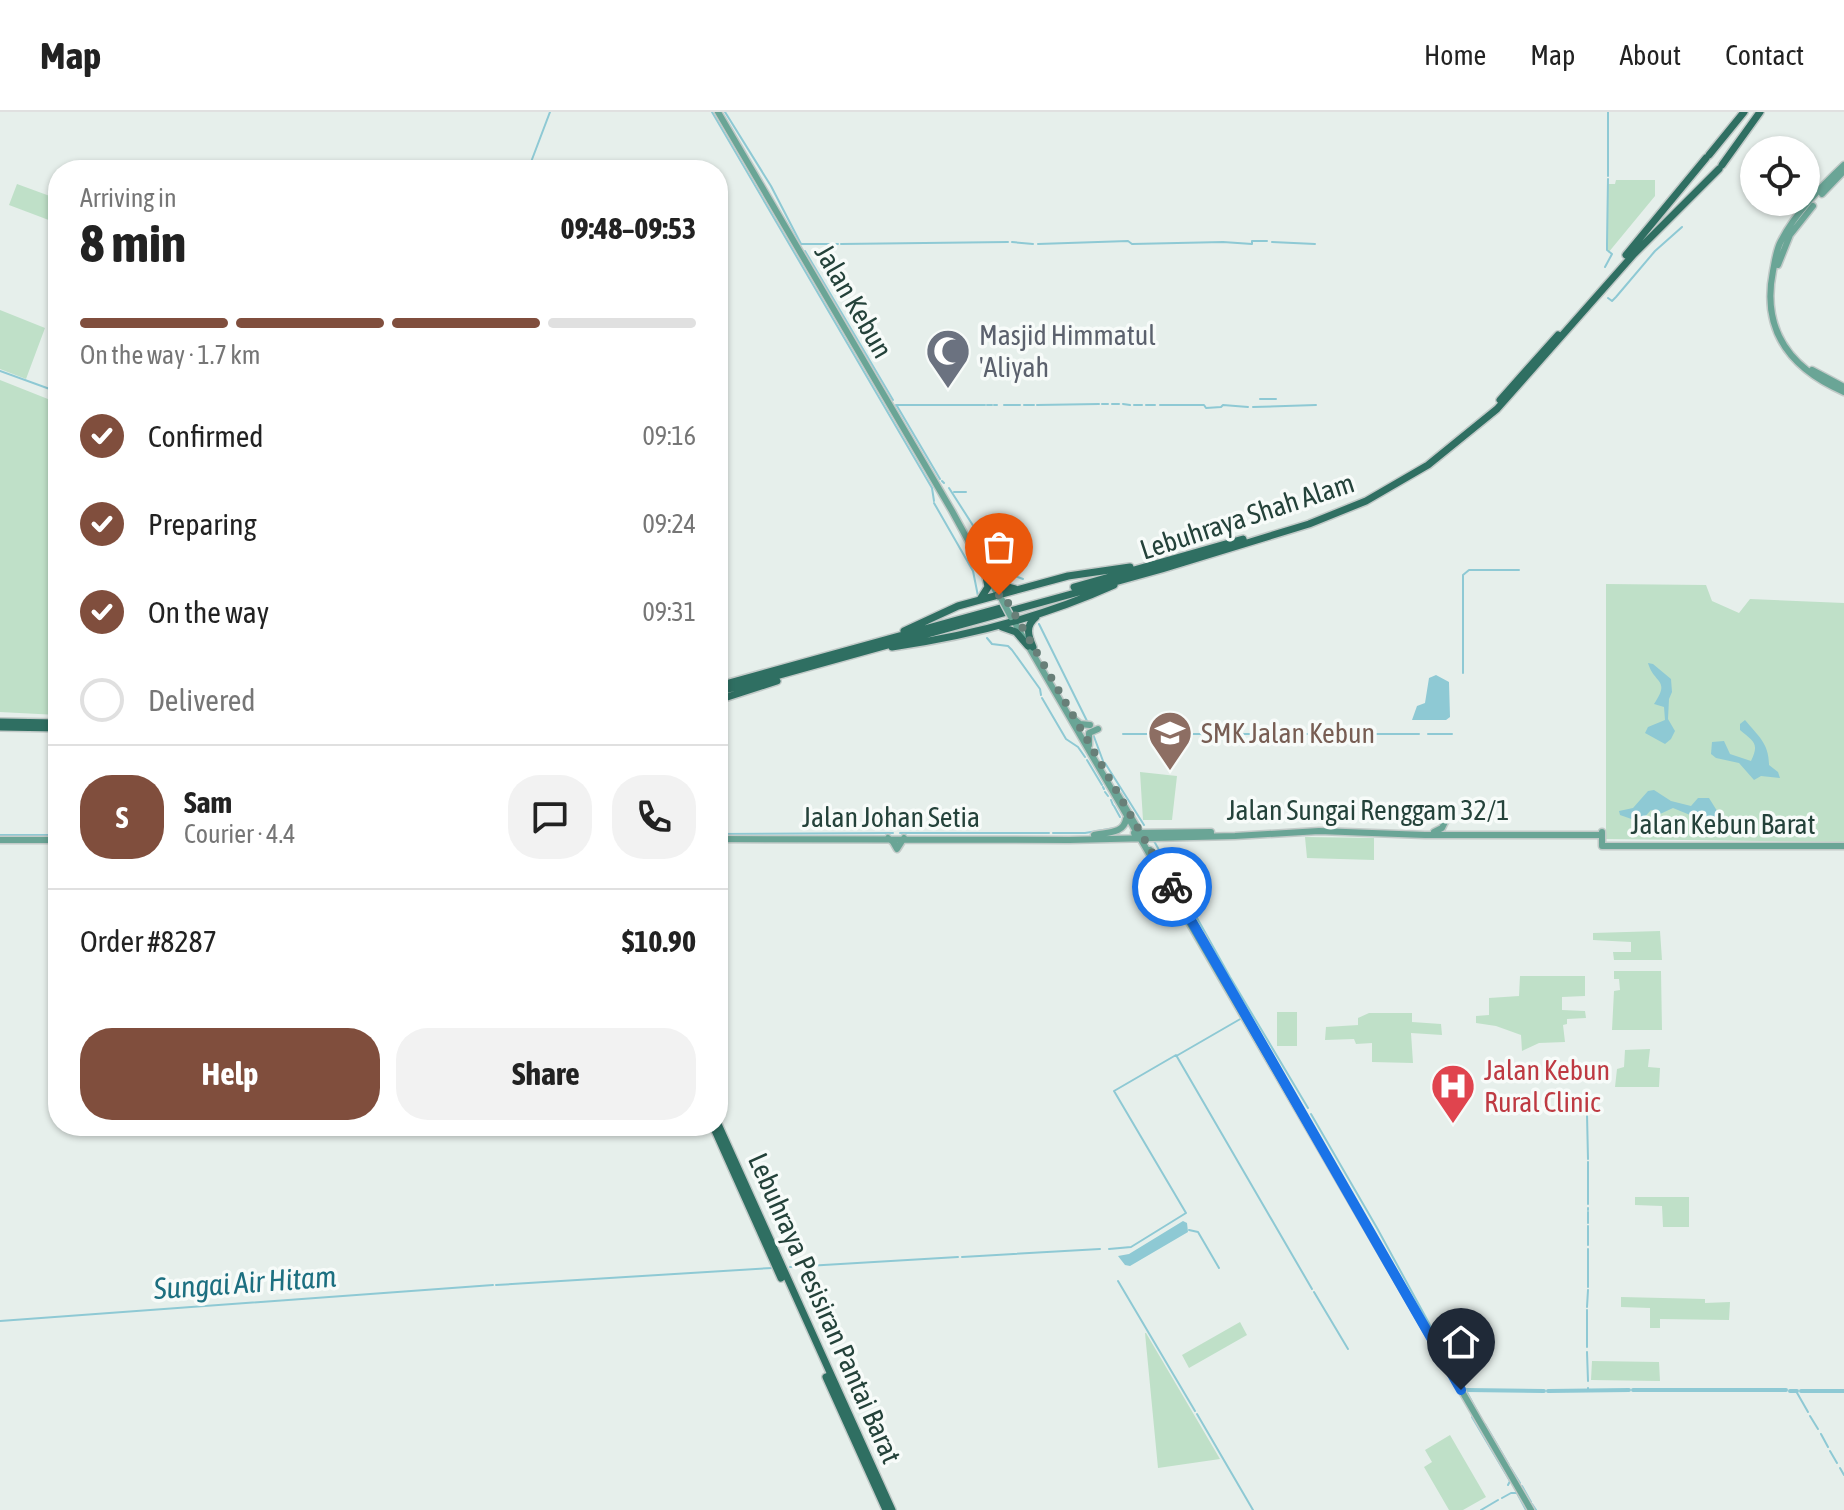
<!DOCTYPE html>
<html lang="en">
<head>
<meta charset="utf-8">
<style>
  :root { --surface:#fff; --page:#f2f2f2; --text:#222; --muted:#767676; --line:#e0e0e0; --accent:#804e3d }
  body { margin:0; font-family:"Asap Condensed",sans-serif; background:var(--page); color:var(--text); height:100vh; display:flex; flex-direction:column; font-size:30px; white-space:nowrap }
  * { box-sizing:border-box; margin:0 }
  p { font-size:26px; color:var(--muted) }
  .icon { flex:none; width:44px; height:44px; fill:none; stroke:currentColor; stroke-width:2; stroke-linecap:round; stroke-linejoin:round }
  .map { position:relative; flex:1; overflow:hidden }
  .drawer { position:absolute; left:48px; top:48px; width:680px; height:976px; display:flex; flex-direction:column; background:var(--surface); border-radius:32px; box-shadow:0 2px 6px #0004 }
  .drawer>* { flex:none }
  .controls { position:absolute; left:1740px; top:24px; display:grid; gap:16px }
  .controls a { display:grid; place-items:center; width:80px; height:80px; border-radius:50%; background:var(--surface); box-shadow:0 2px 6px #0004; font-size:40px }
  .pin { position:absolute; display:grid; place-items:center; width:68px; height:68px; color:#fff; margin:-82px -34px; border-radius:50% 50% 50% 0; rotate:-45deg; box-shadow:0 0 8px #0007 }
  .pin .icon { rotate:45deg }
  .courier { position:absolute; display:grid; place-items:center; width:80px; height:80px; margin:-40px; border:6px solid #1a73e8; border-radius:50%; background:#fff; color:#222; box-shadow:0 2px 10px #0007 }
  .headline em { font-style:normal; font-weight:700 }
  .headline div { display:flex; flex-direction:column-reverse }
  .headline { display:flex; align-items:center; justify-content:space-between; height:136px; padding:0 32px }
  h1 { font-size:52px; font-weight:700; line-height:60px }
  .bar { display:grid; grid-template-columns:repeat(4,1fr); gap:12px 8px; align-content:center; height:96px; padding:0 32px }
  .bar i { height:10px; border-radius:6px; background:var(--line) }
  .bar .active { background:var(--accent) }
  .bar p { grid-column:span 4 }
  .line { display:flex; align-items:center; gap:20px; padding:0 32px; border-top:2px solid var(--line) }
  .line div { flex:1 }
  .round { display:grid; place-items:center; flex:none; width:84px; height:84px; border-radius:32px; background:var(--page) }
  ol { padding:0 32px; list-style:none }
  li { display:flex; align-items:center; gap:24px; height:88px }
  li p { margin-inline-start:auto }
  li .icon { padding:8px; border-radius:50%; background:var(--accent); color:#fff; stroke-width:4 }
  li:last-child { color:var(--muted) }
  li i { width:44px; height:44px; border:4px solid var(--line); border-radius:50% }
  .primary-button { display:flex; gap:16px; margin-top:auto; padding:16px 32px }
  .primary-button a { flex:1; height:92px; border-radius:32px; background:var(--accent); color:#fff; font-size:32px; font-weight:700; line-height:92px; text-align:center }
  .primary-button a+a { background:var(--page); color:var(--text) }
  header { display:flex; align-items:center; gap:48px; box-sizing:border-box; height:112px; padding:0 40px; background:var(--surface); border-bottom:2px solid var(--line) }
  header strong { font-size:38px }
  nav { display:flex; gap:44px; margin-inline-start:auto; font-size:28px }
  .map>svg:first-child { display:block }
  .green { fill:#bfe0c8 }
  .water { fill:#8ec9d4 }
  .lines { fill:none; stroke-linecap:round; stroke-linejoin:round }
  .stream { stroke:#8ec9d4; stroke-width:2 }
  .canal { stroke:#8ec9d4; stroke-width:4 }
  .major-casing { stroke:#c2cac8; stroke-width:9 }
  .highway-casing { stroke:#c2cac8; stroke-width:10 }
  .major { stroke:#6aa596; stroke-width:6 }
  .highway { stroke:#2f6f62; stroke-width:7 }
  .major-bridge-casing { stroke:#c2cac8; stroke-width:9; stroke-linecap:butt }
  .major-bridge { stroke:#6aa596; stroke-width:6 }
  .done { stroke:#687f78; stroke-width:8; stroke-dasharray:0 14.4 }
  .route { stroke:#1a73e8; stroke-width:10 }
  .labels { text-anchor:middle; stroke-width:7; stroke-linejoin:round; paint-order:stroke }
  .street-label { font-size:28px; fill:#24423a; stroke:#f7fbf9 }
  .worship-label { font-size:28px; fill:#5b616d; stroke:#f7fbf9; text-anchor:start }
  .education-label { font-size:28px; fill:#785e54; stroke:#f7fbf9; text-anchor:start }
  .health-label { font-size:28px; fill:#be3a42; stroke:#f7fbf9; text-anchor:start }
  .water-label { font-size:30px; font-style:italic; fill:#1c6f80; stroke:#f7fbf9 }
</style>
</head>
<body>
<header>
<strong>Map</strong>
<nav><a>Home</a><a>Map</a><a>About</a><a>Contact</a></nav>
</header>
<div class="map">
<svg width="1844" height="1398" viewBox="0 0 1844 1398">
  <rect width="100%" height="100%" fill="#e6efeb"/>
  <path class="green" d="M 1616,68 L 1655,68 L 1655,84 L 1608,141 L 1608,72 L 1615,72 Z
    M 17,72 L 58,87 L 58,98 L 54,110 L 9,93 Z
    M 0,198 L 45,216 L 26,267 L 0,257 Z
    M 0,268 L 58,291 L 58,603 L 0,600 Z
    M 1606,472 L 1706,473 L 1712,489 L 1739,501 L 1750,487 L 1844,491 L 1844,730 L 1606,727 Z
    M 1140,660 L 1177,664 L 1172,708 L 1143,708 Z
    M 1305,725 L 1374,726 L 1374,748 L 1307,746 Z
    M 1660,819 L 1662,848 L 1614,848 L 1613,840 L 1631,840 L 1631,830 L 1593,828 L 1593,821 Z
    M 1614,859 L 1661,859 L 1662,918 L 1612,918 L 1614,879 L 1620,878 L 1619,867 L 1614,867 Z
    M 1520,864 L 1585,864 L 1585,884 L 1562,885 L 1562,898 L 1585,899 L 1586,906 L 1567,907 L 1567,912 L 1563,913 L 1565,930 L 1539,931 L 1522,939 L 1521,923 L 1496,914 L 1476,911 L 1476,904 L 1489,903 L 1489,886 L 1519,884 Z
    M 1277,900 L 1297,900 L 1297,934 L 1277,934 Z
    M 1369,901 L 1412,901 L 1412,910 L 1441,912 L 1442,923 L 1411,921 L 1413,951 L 1372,950 L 1372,931 L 1356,932 L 1354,927 L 1325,928 L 1326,915 L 1358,913 L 1358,906 Z
    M 1650,937 L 1648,955 L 1660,956 L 1659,975 L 1615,975 L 1617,957 L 1624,955 L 1625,938 Z
    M 1635,1085 L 1689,1085 L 1689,1115 L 1663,1115 L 1662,1094 L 1635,1093 Z
    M 1621,1185 L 1705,1187 L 1705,1191 L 1730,1190 L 1729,1208 L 1660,1207 L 1660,1216 L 1650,1216 L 1650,1196 L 1621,1195 Z
    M 1240,1210 L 1247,1223 L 1189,1256 L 1182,1243 Z
    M 1145,1221 L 1146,1221 L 1220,1347 L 1158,1356 Z
    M 1592,1249 L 1659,1250 L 1660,1269 L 1591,1268 Z
    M 1450,1323 L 1486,1385 L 1463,1398 L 1449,1398 L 1424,1355 L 1432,1350 L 1425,1338 Z"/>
  <path class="water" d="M 1648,551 L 1653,552 L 1671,567 L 1672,580 L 1669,587 L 1668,607 L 1675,619 L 1671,627 L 1665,632 L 1645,621 L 1648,615 L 1665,608 L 1664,595 L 1654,592 C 1671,567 1654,572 1648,551 Z
    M 1436,563 L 1449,570 L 1450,605 L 1446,608 L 1412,608 L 1417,594 L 1425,591 L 1429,566 Z
    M 1745,608 C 1758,624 1769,631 1769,653 L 1778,660 L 1780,666 L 1761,664 L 1754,668 L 1739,651 L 1716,646 L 1711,642 L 1712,630 L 1724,629 L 1730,642 L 1751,649 C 1760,631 1753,629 1740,618 L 1740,612 Z
    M 1654,678 L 1671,689 L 1691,694 L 1698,686 L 1709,686 L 1719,702 L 1732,707 L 1733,712 L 1729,716 L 1720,714 L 1705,716 L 1695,705 L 1673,696 L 1660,702 L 1651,698 L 1640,710 L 1620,703 L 1619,699 L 1633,696 L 1648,679 Z
    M 1183,1109 L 1187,1111 L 1188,1120 L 1130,1154 L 1125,1153 L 1118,1144 L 1129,1142 Z"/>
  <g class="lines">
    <path class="stream" d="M 712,0 L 932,376 L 934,389
      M 725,0 L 771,74 L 801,132 L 838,132
      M 528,58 L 550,0
      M 1608,64 L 1608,0
      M 1012,130 L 1033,132
      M 1272,130 L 1315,132
      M 841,132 L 1008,130
      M 1038,132 L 1128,129 L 1132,132 L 1223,130 L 1252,132 L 1252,129 L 1267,129
      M 805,139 L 893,288
      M 1605,155 L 1612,142 L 1607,138 L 1607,132 L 1608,67
      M 1608,186 L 1612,189 L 1616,185 L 1655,139 L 1682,115
      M 0,259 L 58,280
      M 1260,287 L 1276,287
      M 1102,292 L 1108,292
      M 1112,292 L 1119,292
      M 1123,292 L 1130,293
      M 896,293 L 985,293
      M 987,293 L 992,293
      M 994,293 L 997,293
      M 1004,293 L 1020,293
      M 1024,293 L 1034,293
      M 1037,293 L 1099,292
      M 1134,293 L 1142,293
      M 1146,293 L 1155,293
      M 1160,293 L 1204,293 L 1206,296 L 1221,295 L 1223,293 L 1248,295
      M 897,294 L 940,367
      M 1253,295 L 1316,293
      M 942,369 L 944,371
      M 949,376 L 999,454 L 1007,461 L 1023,467
      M 954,380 L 966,380
      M 934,391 L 973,459 L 978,484
      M 1039,512 L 1087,609
      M 987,526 L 992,532 L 1008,534 L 1012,538 L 1040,577 L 1041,583
      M 1463,561 L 1463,463 L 1469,458 L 1519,458
      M 1042,586 L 1066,627 L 1078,635 L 1085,645
      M 1093,622 L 1103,649
      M 1123,622 L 1340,622
      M 1347,622 L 1419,622
      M 1428,622 L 1452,622
      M 1087,648 L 1102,673
      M 1105,651 L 1144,713
      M 1103,675 L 1104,677
      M 1105,680 L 1108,684
      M 1111,688 L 1113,693
      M 1114,694 L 1120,705
      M 900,721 L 1049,721
      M 1053,721 L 1085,721 L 1115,716
      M 718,722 L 893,721
      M 0,723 L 58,723
      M 1154,729 L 1230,865 L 1308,996
      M 1178,943 L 1242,906
      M 1311,1002 L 1377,1116 L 1460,1268
      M 1587,1002 L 1588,1047
      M 1588,1050 L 1588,1092
      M 1588,1096 L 1588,1098
      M 1588,1111 L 1588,1100
      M 1189,1118 L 1198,1120 L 1219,1156
      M 1588,1133 L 1588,1114
      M 1109,1137 L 1131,1135 L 1186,1101 L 1114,979 L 1176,943 L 1312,1177
      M 1588,1137 L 1588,1175
      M 962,1145 L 1100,1137
      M 790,1155 L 958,1145
      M 1118,1169 L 1195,1299
      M 496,1173 L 772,1156
      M 1314,1180 L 1348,1237
      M 1587,1195 L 1588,1178
      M 1587,1198 L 1587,1235
      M 0,1209 L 493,1173
      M 1587,1240 L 1588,1269
      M 1463,1273 L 1483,1310
      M 1588,1276 L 1588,1278
      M 1796,1279 L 1808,1300
      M 1197,1302 L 1253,1398
      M 1810,1304 L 1818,1317
      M 1472,1305 L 1510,1369 L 1508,1373
      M 1485,1312 L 1509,1353
      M 1821,1322 L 1828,1335
      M 1830,1339 L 1837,1351
      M 1510,1355 L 1520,1371
      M 1840,1356 L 1844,1363
      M 1522,1374 L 1531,1390
      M 1502,1386 L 1511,1381 L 1517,1381 L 1526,1398
      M 1532,1392 L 1536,1398
      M 1481,1398 L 1498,1388"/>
    <path class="canal" d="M 1466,1278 L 1544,1279
      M 1633,1278 L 1786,1278
      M 1548,1279 L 1629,1278
      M 1790,1279 L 1797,1279
      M 1801,1279 L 1844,1279"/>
    <g class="major-casing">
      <path id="major" d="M 718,0 L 952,399 L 999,485
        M 1844,53 C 1822,74 1795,101 1781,129 C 1776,138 1775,149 1773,159 C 1761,219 1791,257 1844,280
        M 1822,82 L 1844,59
        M 1778,153 L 1790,123 L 1813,94
        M 1812,258 L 1844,275
        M 1012,506 L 1531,1398
        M 1074,607 L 1080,612 L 1090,613
        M 1089,633 L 1089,621 L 1098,617
        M 1118,683 L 1141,722
        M 1434,720 L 1442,716 L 1445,710
        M 1602,720 L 1602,734 L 1844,734
        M 1134,721 L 1211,720
        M 1094,723 C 1106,720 1124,722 1126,707
        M 888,726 L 893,730 L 897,737 L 904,726
        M 718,727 L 1069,728 L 1235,724 L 1319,719 L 1425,723 L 1602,723
        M 0,728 L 58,728
        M 1150,738 L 1184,794
        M 1202,824 L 1216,853"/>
    </g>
    <g class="highway-casing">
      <path id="highway" d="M 1709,43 L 1744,0
        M 1722,53 L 1760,0
        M 1626,143 L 1706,46
        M 1500,288 L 1558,223
        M 990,461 L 1004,474 L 1015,477
        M 1074,475 L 1243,427
        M 981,486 L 988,475 L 985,460
        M 1002,515 L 1016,520 L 1028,534
        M 904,519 L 958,494 L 1068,464 L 1130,455
        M 892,535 C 969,524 1043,505 1114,473
        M 1033,535 C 1028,523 1025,514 1036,505
        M 718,574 L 1004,495
        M 718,580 L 1162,457 L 1309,412 L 1366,389 L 1428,353 L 1497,297 L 1634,142 L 1719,57
        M 718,588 L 777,569
        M 0,610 L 58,611
        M 0,615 L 58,616
        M 718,1012 L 892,1398
        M 713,1014 L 781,1166
        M 826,1265 L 886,1398"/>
    </g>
    <use href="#major" class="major"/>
    <use href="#highway" class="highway"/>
    <g class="major-bridge-casing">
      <path id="major-bridge" d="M 1002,488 L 1011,505"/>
    </g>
    <use href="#major-bridge" class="major-bridge"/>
  </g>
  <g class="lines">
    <path class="done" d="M 999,483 L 1003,482 L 1172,775"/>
    <path class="route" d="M 1172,775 L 1461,1278"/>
  </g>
  <defs>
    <g id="mosque-pin" transform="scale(2.3)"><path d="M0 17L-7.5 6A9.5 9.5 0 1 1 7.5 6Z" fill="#6b7280" stroke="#f7fbf9"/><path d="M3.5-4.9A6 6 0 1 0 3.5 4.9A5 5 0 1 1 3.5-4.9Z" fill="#fff"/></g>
    <g id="school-pin" transform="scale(2.3)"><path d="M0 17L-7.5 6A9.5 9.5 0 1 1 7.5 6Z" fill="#8d6e63" stroke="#f7fbf9"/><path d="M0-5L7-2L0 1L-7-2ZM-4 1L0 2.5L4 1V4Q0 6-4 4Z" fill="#fff"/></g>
    <g id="hospital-pin" transform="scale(2.3)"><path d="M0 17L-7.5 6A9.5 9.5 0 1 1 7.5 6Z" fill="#e0444e" stroke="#f7fbf9"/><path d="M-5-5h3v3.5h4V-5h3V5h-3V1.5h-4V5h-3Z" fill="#fff"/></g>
  </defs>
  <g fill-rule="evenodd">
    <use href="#mosque-pin" x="948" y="239"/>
    <use href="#school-pin" x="1170" y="621"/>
    <use href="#hospital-pin" x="1453" y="974"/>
  </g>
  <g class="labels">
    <g class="street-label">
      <text transform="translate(854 189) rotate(60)" y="10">Jalan Kebun</text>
      <text transform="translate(1247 404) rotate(-18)" y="10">Lebuhraya Shah Alam</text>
      <text x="1368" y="708">Jalan Sungai Renggam 32/1</text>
      <text x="891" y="715">Jalan Johan Setia</text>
      <text x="1723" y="722">Jalan Kebun Barat</text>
      <text transform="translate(825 1196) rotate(66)" y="10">Lebuhraya Pesisiran Pantai Barat</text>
    </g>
    <g class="worship-label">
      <text x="979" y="233">Masjid Himmatul<tspan x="979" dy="32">'Aliyah</tspan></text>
    </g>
    <g class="education-label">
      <text x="1201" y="631">SMK Jalan Kebun</text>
    </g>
    <g class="health-label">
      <text x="1484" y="968">Jalan Kebun<tspan x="1484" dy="32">Rural Clinic</tspan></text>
    </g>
    <g class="water-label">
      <text transform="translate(245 1171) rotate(-4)" y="10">Sungai Air Hitam</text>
    </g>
  </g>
</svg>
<div class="controls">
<a><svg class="icon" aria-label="locate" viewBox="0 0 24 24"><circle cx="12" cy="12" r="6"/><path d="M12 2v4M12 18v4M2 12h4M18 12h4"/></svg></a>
</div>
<div class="pin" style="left:999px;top:483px;background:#ea580c"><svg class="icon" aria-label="bag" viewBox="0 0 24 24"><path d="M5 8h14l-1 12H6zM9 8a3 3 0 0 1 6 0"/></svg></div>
<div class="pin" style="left:1461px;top:1278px;background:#1f2937"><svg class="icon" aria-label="home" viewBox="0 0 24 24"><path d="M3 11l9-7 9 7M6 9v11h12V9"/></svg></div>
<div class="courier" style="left:1172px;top:775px"><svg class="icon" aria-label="bike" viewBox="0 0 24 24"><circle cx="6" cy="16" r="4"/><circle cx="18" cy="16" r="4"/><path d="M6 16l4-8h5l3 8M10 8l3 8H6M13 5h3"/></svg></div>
<section class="drawer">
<div class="headline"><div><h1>8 min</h1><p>Arriving in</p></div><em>09:48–09:53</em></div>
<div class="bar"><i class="active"></i><i class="active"></i><i class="active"></i><i></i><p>On the way · 1.7 km</p></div>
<ol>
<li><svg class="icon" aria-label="check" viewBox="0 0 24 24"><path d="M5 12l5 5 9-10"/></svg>Confirmed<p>09:16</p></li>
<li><svg class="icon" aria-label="check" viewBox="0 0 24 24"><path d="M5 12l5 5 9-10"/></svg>Preparing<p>09:24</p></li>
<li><svg class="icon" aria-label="check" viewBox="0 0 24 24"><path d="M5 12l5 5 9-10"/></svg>On the way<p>09:31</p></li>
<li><i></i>Delivered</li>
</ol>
<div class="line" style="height:144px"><b class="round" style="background:var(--accent);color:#fff">S</b><div><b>Sam</b><p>Courier · 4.4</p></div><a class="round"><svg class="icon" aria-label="chat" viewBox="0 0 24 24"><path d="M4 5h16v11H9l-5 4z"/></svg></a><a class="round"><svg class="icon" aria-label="phone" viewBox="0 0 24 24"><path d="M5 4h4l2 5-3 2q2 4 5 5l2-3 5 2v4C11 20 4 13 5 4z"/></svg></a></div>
<div class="line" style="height:104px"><div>Order #8287</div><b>$10.90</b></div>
<div class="primary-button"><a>Help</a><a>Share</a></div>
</section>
</div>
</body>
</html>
